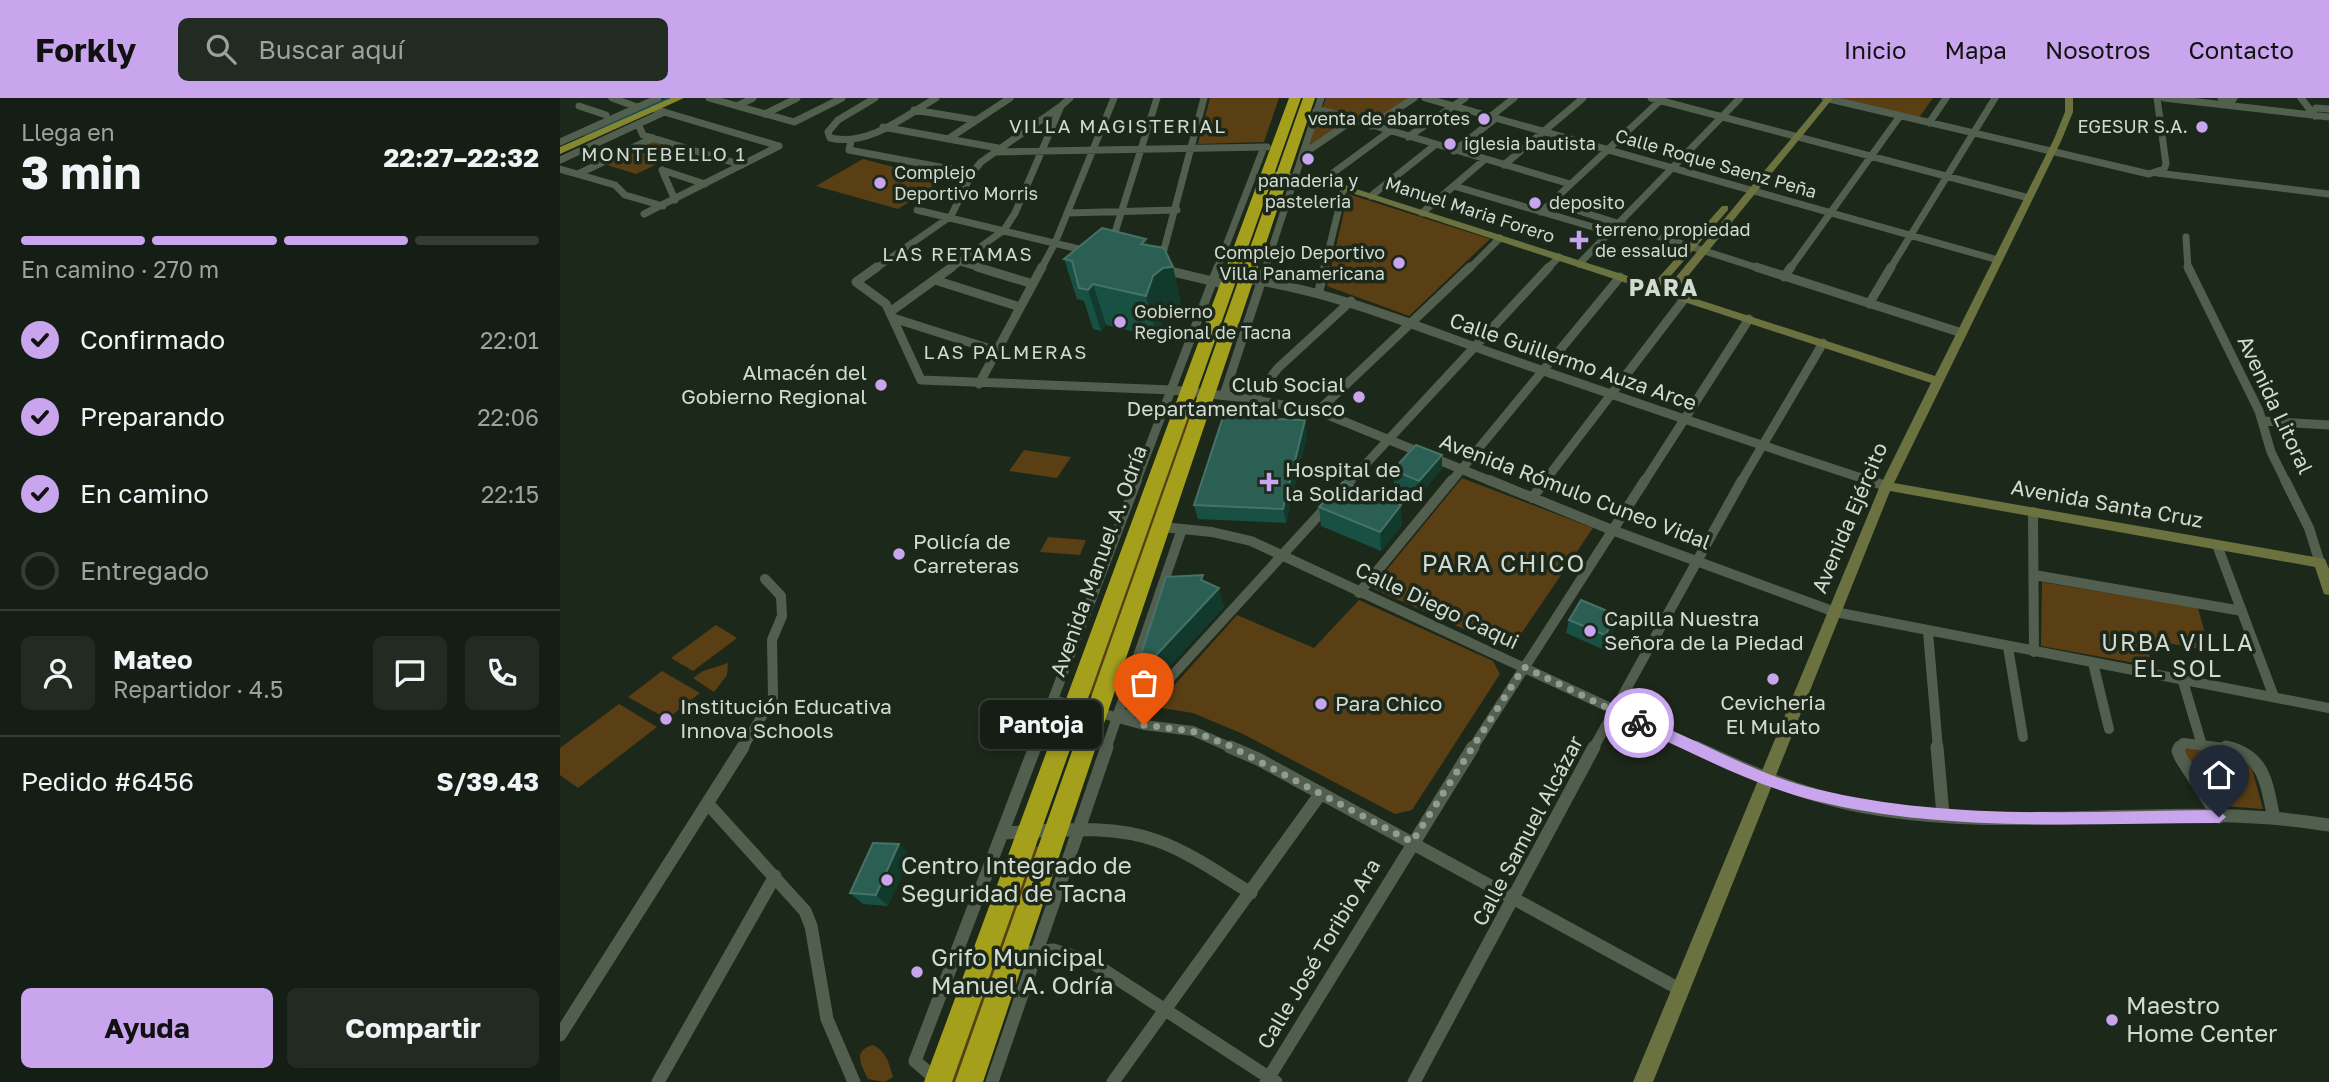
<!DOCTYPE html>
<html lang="es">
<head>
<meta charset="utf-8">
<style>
  :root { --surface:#151e14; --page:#222b22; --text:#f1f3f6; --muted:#9da2a0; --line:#343c34; --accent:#c9a5ee }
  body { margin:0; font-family:"Golos Text",sans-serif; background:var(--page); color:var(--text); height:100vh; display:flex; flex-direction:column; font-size:26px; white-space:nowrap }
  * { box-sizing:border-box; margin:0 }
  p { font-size:23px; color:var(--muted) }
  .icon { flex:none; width:38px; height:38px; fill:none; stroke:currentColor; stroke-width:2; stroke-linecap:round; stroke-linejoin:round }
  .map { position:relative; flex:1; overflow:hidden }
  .sheet { display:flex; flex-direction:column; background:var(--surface); width:560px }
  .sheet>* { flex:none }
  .pin { position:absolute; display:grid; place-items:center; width:60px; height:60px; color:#fff; margin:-72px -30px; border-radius:50% 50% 50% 0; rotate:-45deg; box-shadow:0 0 7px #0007 }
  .pin .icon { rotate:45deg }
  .courier { position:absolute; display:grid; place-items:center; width:70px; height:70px; margin:-35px; border:5px solid #c9a5ee; border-radius:50%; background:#fff; color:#222; box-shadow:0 2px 9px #0007 }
  .bubble { position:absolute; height:49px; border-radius:10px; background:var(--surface); box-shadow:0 4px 10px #0003,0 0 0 2px var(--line); font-size:23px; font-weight:700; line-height:49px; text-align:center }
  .summary em { font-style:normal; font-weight:700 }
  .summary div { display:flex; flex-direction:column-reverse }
  .summary { display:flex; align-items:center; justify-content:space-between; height:119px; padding:0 21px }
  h1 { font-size:46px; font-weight:700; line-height:52px }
  .bar { display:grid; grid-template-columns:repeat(4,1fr); gap:10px 7px; align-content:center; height:84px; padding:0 21px }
  .bar i { height:9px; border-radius:5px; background:var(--line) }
  .bar .on { background:var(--accent) }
  .bar p { grid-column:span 4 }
  .line { display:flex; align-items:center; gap:18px; padding:0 21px; border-top:2px solid var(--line) }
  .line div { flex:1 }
  .round { display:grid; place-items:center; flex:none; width:74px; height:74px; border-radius:10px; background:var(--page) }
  ol { padding:0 21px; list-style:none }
  li { display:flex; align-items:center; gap:21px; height:77px }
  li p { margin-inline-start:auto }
  li .icon { padding:7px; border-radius:50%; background:var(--accent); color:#111; stroke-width:4 }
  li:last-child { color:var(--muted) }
  li i { width:38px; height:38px; border:4px solid var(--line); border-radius:50% }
  .action { display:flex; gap:14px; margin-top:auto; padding:14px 21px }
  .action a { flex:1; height:80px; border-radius:10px; background:var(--accent); color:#111; font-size:28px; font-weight:700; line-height:80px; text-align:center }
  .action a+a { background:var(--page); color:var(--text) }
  header { display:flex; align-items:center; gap:42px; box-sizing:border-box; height:98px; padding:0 35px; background:var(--accent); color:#111 }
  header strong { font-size:33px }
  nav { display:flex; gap:38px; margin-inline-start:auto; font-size:24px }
  .search { width:490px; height:63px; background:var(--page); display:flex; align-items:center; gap:18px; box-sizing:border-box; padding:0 24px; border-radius:10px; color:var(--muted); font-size:26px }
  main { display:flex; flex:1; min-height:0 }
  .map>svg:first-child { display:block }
  .green { fill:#5a3e14 }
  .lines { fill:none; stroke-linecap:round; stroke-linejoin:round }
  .stream { stroke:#0f5158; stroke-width:2.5 }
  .street-far3 { stroke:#525f4f; stroke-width:7 }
  .street-far2 { stroke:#525f4f; stroke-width:9 }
  .street-far1 { stroke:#525f4f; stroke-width:10 }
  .street { stroke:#525f4f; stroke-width:13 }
  .secondary { fill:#6b7240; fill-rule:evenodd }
  .primary { fill:#848630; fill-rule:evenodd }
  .highway { fill:#a5a01c; fill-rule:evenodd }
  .wall { fill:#185044 }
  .shaded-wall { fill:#113a2d }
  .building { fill:#2c5f53; stroke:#467267; stroke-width:2 }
  .route { fill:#c9a5ee }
  .done { stroke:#929c91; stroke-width:7; stroke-dasharray:0 12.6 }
  .poi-dot { fill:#c9a5ee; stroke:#1c281a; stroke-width:2.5 }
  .labels { text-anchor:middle; stroke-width:7; stroke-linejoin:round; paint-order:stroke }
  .far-poi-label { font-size:18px; fill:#d2dad1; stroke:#1c281a; text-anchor:start }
  .far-street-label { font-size:18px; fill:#d2dad1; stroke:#1c281a }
  .far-neighbourhood-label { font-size:19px; letter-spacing:2px; fill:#d2dad1; stroke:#1c281a }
  .street-label { font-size:21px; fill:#d2dad1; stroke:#1c281a }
  .poi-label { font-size:21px; fill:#d2dad1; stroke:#1c281a; text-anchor:start }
  .far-district-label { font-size:23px; font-weight:bold; letter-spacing:2px; fill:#d2dad1; stroke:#1c281a }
  .neighbourhood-label { font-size:23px; letter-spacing:2px; fill:#d2dad1; stroke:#1c281a }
  .quarter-label { font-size:24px; letter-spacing:2px; fill:#d2dad1; stroke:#1c281a }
  .near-poi-label { font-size:24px; fill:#d2dad1; stroke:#1c281a; text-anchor:start }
</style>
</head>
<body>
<header>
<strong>Forkly</strong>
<div class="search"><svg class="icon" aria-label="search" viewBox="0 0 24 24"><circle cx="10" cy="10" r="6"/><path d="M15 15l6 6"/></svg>Buscar aquí</div>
<nav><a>Inicio</a><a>Mapa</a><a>Nosotros</a><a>Contacto</a></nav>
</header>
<main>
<section class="sheet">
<div class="summary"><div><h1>3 min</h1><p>Llega en</p></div><em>22:27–22:32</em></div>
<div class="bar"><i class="on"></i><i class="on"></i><i class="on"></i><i></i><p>En camino · 270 m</p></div>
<ol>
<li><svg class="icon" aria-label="check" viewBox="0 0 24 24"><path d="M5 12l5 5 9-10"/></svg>Confirmado<p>22:01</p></li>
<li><svg class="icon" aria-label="check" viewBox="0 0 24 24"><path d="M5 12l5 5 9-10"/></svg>Preparando<p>22:06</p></li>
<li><svg class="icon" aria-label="check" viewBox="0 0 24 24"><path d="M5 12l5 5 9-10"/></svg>En camino<p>22:15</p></li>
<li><i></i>Entregado</li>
</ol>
<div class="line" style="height:126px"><a class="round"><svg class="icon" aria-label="person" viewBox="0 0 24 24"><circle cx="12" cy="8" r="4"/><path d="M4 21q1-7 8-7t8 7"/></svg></a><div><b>Mateo</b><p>Repartidor · 4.5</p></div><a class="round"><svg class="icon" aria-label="chat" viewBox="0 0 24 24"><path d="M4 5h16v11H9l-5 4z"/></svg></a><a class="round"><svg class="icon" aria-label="phone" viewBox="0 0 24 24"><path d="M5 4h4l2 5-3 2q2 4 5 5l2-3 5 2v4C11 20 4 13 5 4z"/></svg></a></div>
<div class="line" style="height:91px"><div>Pedido #6456</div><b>S/39.43</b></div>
<div class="action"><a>Ayuda</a><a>Compartir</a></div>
</section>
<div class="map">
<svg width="1769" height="984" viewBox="0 0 1769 984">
  <rect width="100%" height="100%" fill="#1c281a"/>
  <path class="green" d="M 650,0 L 719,0 L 704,44 L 638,46 Z
    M 766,0 L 849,0 L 812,24 L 762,11 Z
    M 1278,0 L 1373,0 L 1358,21 Z
    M 762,15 L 788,23 L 747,52 L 758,16 Z
    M 93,42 L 125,53 L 76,76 L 44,66 Z
    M 303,61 L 383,82 L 338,111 L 256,88 Z
    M 788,96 L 930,141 L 849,218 L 767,188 Z
    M 630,316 L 635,317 L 533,597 L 527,596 L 624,319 Z
    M 464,352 L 511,359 L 497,380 L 449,373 Z
    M 902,380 L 1033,430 L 950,552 L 812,490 Z
    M 488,439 L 526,442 L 520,457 L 480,454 Z
    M 1482,484 L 1638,510 L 1650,553 L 1587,541 L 1591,568 L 1481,548 Z
    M 799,502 L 933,563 L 940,576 L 852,712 L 835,716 L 683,636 L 633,615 L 602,610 L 601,602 L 677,517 L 754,550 Z
    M 156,527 L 177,540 L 133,573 L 111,560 Z
    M 168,565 L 167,577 L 154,594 L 133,580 L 143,573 Z
    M 102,573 L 140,595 L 107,621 L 68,599 Z
    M 59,606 L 97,629 L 18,690 L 0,677 L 0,650 Z
    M 1630,649 L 1679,658 L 1692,671 L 1703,711 L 1664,708 L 1665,711 L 1660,712 L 1623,654 Z
    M 479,748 L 401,984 L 387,984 L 469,749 Z
    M 313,947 C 326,953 329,965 333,979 L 325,984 L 308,981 C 301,966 292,953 313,947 Z"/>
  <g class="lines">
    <path class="stream" d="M 24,37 L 109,0"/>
    <path class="street-far3" d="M 52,0 L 77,9
      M 149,0 L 234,24 L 282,0
      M 315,0 L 278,22 L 268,34 L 270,40 C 308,49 345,18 376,0
      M 865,0 L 1438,162
      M 1091,0 L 1469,100
      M 1265,0 L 1589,76 L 1604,71 L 1606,66 L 1597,0
      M 1604,0 L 1769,19
      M 1661,0 L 1672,3 L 1674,0
      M 1741,0 L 1755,18
      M 19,8 L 46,17
      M 177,8 L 193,0
      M 1756,10 L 1769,11
      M 94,11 L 219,48
      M 354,12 L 415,22
      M 756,13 L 765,13 L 1010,86
      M 205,16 L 237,0
      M 930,19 L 954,0
      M 1369,25 L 1386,0
      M 78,26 L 83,37 L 182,67
      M 811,28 L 854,0
      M 323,29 L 438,50
      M 848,39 L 905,0
      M 388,41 L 450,0
      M 291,43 L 289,52 L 412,75
      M 0,44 L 98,0
      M 894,53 L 936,20
      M 434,54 L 707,49
      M 743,56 L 793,22
      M 0,62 L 104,14
      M 944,67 L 1023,0
      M 0,71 L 55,87 L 65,97 L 103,108
      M 102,72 L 145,86
      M 102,72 L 115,102
      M 1597,75 L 1769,96
      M 18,76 L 93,40
      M 762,83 L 830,33
      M 894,88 L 1050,134
      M 811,98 L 875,47
      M 991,104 L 1201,171
      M 357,112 L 527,153
      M 981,114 L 1103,0
      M 507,115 L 617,112
      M 862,115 L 924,62
      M 84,116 L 219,48
      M 1626,139 L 1628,171
      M 552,144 L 597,0
      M 601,163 L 644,0
      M 400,164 L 423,171
      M 1019,166 L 1180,0
      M 315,171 L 391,118 L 412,75 L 421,64 L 501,8
      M 390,171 L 444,132 L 455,115 L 501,8 L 510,0
      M 481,171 L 495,145 L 554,0
      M 657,171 L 704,49
      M 705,171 L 761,0
      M 764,171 L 784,90
      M 909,171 L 940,140
      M 987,171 L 999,159
      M 1230,171 L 1340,18
      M 1330,171 L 1435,0"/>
    <path class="street-far2" d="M 317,169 L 296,184 L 326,206 L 361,282 L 612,292 L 677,299 L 758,313 L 933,384
      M 417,169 L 473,186
      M 1196,169 L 1402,235
      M 1628,169 L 1699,313 L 1711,354 L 1726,384
      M 601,171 L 660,185
      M 1224,179 L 1231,169
      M 687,181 C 777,194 860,230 946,260 C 1068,302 1190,344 1314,384
      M 375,182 L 460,209
      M 759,193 L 765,169
      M 1309,206 L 1331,169
      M 330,214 L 392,169
      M 333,220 L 437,253
      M 419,286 L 482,169
      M 664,297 L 706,169
      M 694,301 L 718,270 L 791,203
      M 758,313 L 910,169
      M 1703,323 L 1769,327
      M 576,384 L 658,169
      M 789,384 L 989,169
      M 891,384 L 1060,179
      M 984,384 L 1125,200
      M 1084,384 L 1189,221
      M 1181,384 L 1263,245"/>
    <path class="street-far1" d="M 929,382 L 1052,432 L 1275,514 L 1769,610
      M 1308,382 L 1326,388
      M 1725,382 L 1749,430 L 1760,465
      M 779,395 L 791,382
      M 972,400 L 986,382
      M 1473,414 L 1474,554
      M 602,429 L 652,434 L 691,443 L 1139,651
      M 1657,447 L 1714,599
      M 1474,477 L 1682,513
      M 799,495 L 892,382
      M 1368,534 L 1378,651
      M 1448,549 L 1463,639
      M 1533,565 L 1549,631
      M 1622,580 L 1641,644
      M 493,602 L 584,627 L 633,633 L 674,651
      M 560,618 L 575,614 L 590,602 L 768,407
      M 182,651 L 213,600 L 212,542 L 222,518 L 221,498 L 205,481
      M 474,651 L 577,382
      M 546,651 L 622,431
      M 912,651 L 1085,382
      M 1033,651 L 1182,382
      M 1619,651 L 1623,645 L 1674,651"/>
    <path class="street" d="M 670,649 L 698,661 L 1121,892
      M 1135,649 C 1187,673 1238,695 1294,707 C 1450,739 1612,701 1769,727
      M 1377,649 L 1383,717
      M 1620,649 L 1618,653 L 1621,660 L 1659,719
      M 1666,649 C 1706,658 1706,686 1714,720
      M 148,706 L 245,813 L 251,828 L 267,921 L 294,984
      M 443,735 C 493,733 549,725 598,743 C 631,755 661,777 691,795
      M 454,856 L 493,852 L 530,863 L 716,984
      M 0,937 L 183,649
      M 378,983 L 355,963 L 475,649
      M 98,984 L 215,778
      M 432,984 L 547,649
      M 553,984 L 761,695
      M 706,984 L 913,649
      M 854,984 L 1034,649"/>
    <path class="secondary" d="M 1265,0 L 1273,0 L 1115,194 L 1375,278 L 1494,41 L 1505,14 L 1505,0 L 1513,0 L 1513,14 L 1502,41 L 1334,385 L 1760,460 L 1765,461 L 1769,471 L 1769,497 L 1764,496 L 1755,469 L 1330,393 L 1093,984 L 1073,984 L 1320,388 L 1371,285 L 808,100 L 761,86 L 712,79 L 707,76 L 712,73 L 765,81 L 1093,186 L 1162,108 L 1168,108 L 1168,112 L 1101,189 L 1106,191 Z"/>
    <path class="primary" d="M 111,0 L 124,0 L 0,56 L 0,49 Z"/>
    <path class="highway" d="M 729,0 L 741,0 L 392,984 L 364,984 Z
      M 743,0 L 755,0 L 423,984 L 395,984 Z"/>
  </g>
  <path class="wall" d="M 588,147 L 613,169 L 622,210 L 613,211 L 604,219 L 597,239 L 546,227 L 541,233 L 533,231 L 524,203 L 517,201 L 504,161 Z
    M 745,322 L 747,337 L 726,425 L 638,421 L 634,407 Z
    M 882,357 L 882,371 L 859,397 L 834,387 L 833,372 Z
    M 759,409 L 842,427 L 821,453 L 761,428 Z
    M 645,484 L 659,490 L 664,509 L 594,585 L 585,584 L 578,566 Z
    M 1057,517 L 1054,531 L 1042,551 L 1006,535 L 1009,522 Z
    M 339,746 L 350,758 L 328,808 L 303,806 L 290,795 Z"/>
  <path class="shaded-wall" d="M 586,141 L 595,177 L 603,170 L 613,169 L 622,210 L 613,211 L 604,219 L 597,239 L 586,198 L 581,146 Z
    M 533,186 L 546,227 L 541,233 L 528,192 Z
    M 745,322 L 747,337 L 726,425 L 723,411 Z
    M 882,357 L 882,371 L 859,397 L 859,383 Z
    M 841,407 L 842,427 L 821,453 L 820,434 Z
    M 659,490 L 664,509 L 594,585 L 587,567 Z
    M 1057,517 L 1054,531 L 1042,551 L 1045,537 Z
    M 339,746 L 350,758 L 328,808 L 316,797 Z"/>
  <path class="building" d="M 542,130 L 586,141 L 581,146 L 604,150 L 613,169 L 603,170 L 593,178 L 586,198 L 533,186 L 528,192 L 519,190 L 512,163 L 504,161 Z
    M 663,319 L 745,322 L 723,411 L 634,407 Z
    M 856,347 L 882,357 L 859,383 L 833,372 Z
    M 783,384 L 841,407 L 820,434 L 759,409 Z
    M 643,477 L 641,482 L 659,490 L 587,567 L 578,566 L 606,479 Z
    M 1021,502 L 1057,517 L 1045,537 L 1009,522 Z
    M 313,745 L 339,746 L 316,797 L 290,795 Z"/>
  <path class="route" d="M 1079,619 C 1139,641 1193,676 1256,691 C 1387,723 1525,713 1659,712 L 1666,719 L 1659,725 C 1525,725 1387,735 1256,703 C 1192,687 1133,655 1074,628 L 1074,621 Z"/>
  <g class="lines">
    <path class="done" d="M 584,627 L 632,633 L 670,648 L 852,744 L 964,569 L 1079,625"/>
  </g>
  <g class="poi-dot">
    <circle cx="924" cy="21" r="7"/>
    <circle cx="1642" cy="29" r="7"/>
    <circle cx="890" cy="46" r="7"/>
    <circle cx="748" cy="61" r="7"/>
    <circle cx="320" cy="85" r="7"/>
    <circle cx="975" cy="105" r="7"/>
    <path d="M1015.5 131.5h7v7h7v7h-7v7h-7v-7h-7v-7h7z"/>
    <circle cx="839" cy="165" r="7"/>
    <circle cx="560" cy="224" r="7"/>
    <circle cx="321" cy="287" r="7"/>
    <circle cx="799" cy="299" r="7"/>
    <path d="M705.5 373.5h7v7h7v7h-7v7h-7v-7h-7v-7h7z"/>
    <circle cx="339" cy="456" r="7"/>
    <circle cx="1030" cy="533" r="7"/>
    <circle cx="1213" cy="581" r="7"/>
    <circle cx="761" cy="606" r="7"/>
    <circle cx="106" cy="621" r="7"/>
    <circle cx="327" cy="782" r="7"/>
    <circle cx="357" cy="874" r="7"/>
    <circle cx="1552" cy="922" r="7"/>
  </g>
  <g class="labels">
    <g class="far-poi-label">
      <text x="910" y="27" text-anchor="end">venta de abarrotes</text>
      <text x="1628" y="35" text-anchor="end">EGESUR S.A.</text>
      <text x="904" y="52">iglesia bautista</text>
      <text x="334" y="81">Complejo<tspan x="334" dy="21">Deportivo Morris</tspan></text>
      <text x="748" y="89" text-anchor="middle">panaderia y<tspan x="748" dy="21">pasteleria</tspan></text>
      <text x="989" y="111">deposito</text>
      <text x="1035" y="138">terreno propiedad<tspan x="1035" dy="21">de essalud</tspan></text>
      <text x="825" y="161" text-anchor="end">Complejo Deportivo<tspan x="825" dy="21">Villa Panamericana</tspan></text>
      <text x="574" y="220">Gobierno<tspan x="574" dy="21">Regional de Tacna</tspan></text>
    </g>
    <g class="far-street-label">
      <text transform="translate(1156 66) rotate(16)" y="6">Calle Roque Saenz Peña</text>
      <text transform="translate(910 112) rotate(18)" y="6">Manuel Maria Forero</text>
    </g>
    <g class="far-neighbourhood-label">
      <text x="558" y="35">VILLA MAGISTERIAL</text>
      <text x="104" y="63">MONTEBELLO 1</text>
      <text x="398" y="163">LAS RETAMAS</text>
      <text x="446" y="261">LAS PALMERAS</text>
    </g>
    <g class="street-label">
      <text transform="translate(1013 264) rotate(19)" y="7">Calle Guillermo Auza Arce</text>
      <text transform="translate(1715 307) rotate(65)" y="7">Avenida Litoral</text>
      <text transform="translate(1015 394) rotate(21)" y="7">Avenida Rómulo Cuneo Vidal</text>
      <text transform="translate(1547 406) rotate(10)" y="7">Avenida Santa Cruz</text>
      <text transform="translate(1290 420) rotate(-67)" y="7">Avenida Ejército</text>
      <text transform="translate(539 463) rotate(-70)" y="7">Avenida Manuel A. Odría</text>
      <text transform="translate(877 508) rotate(25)" y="7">Calle Diego Caqui</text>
      <text transform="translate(968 733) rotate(-62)" y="7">Calle Samuel Alcázar</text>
      <text transform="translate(759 856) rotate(-59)" y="7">Calle José Toribio Ara</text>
    </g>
    <g class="poi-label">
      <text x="307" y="282" text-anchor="end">Almacén del<tspan x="307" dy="24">Gobierno Regional</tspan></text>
      <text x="785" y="294" text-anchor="end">Club Social<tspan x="785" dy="24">Departamental Cusco</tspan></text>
      <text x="725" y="379">Hospital de<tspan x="725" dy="24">la Solidaridad</tspan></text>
      <text x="353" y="451">Policía de<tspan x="353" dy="24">Carreteras</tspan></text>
      <text x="1044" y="528">Capilla Nuestra<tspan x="1044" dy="24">Señora de la Piedad</tspan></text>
      <text x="1213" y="612" text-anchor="middle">Cevicheria<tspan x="1213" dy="24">El Mulato</tspan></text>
      <text x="775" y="613">Para Chico</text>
      <text x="120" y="616">Institución Educativa<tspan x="120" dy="24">Innova Schools</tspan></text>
    </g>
    <g class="far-district-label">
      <text x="1104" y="198">PARA</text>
    </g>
    <g class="neighbourhood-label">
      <text x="1618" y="553">URBA VILLA<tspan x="1618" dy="26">EL SOL</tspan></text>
    </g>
    <g class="quarter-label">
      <text x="944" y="474">PARA CHICO</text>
    </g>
    <g class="near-poi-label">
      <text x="341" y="776">Centro Integrado de<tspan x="341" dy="28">Seguridad de Tacna</tspan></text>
      <text x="371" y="868">Grifo Municipal<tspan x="371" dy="28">Manuel A. Odría</tspan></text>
      <text x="1566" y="916">Maestro<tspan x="1566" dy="28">Home Center</tspan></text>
    </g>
  </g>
</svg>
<div class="pin" style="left:584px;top:627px;background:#ea580c"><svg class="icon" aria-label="bag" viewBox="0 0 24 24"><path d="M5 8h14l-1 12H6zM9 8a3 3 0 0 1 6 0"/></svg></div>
<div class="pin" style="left:1659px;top:719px;background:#1f2937"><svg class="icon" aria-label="home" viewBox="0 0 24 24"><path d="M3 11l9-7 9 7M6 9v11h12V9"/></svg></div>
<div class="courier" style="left:1079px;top:625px"><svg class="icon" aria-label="bike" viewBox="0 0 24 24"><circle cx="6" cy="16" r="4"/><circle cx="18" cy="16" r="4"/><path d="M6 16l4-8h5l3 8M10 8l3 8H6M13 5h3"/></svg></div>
<div class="bubble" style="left:420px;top:602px;width:122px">Pantoja</div>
</div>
</main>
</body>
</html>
